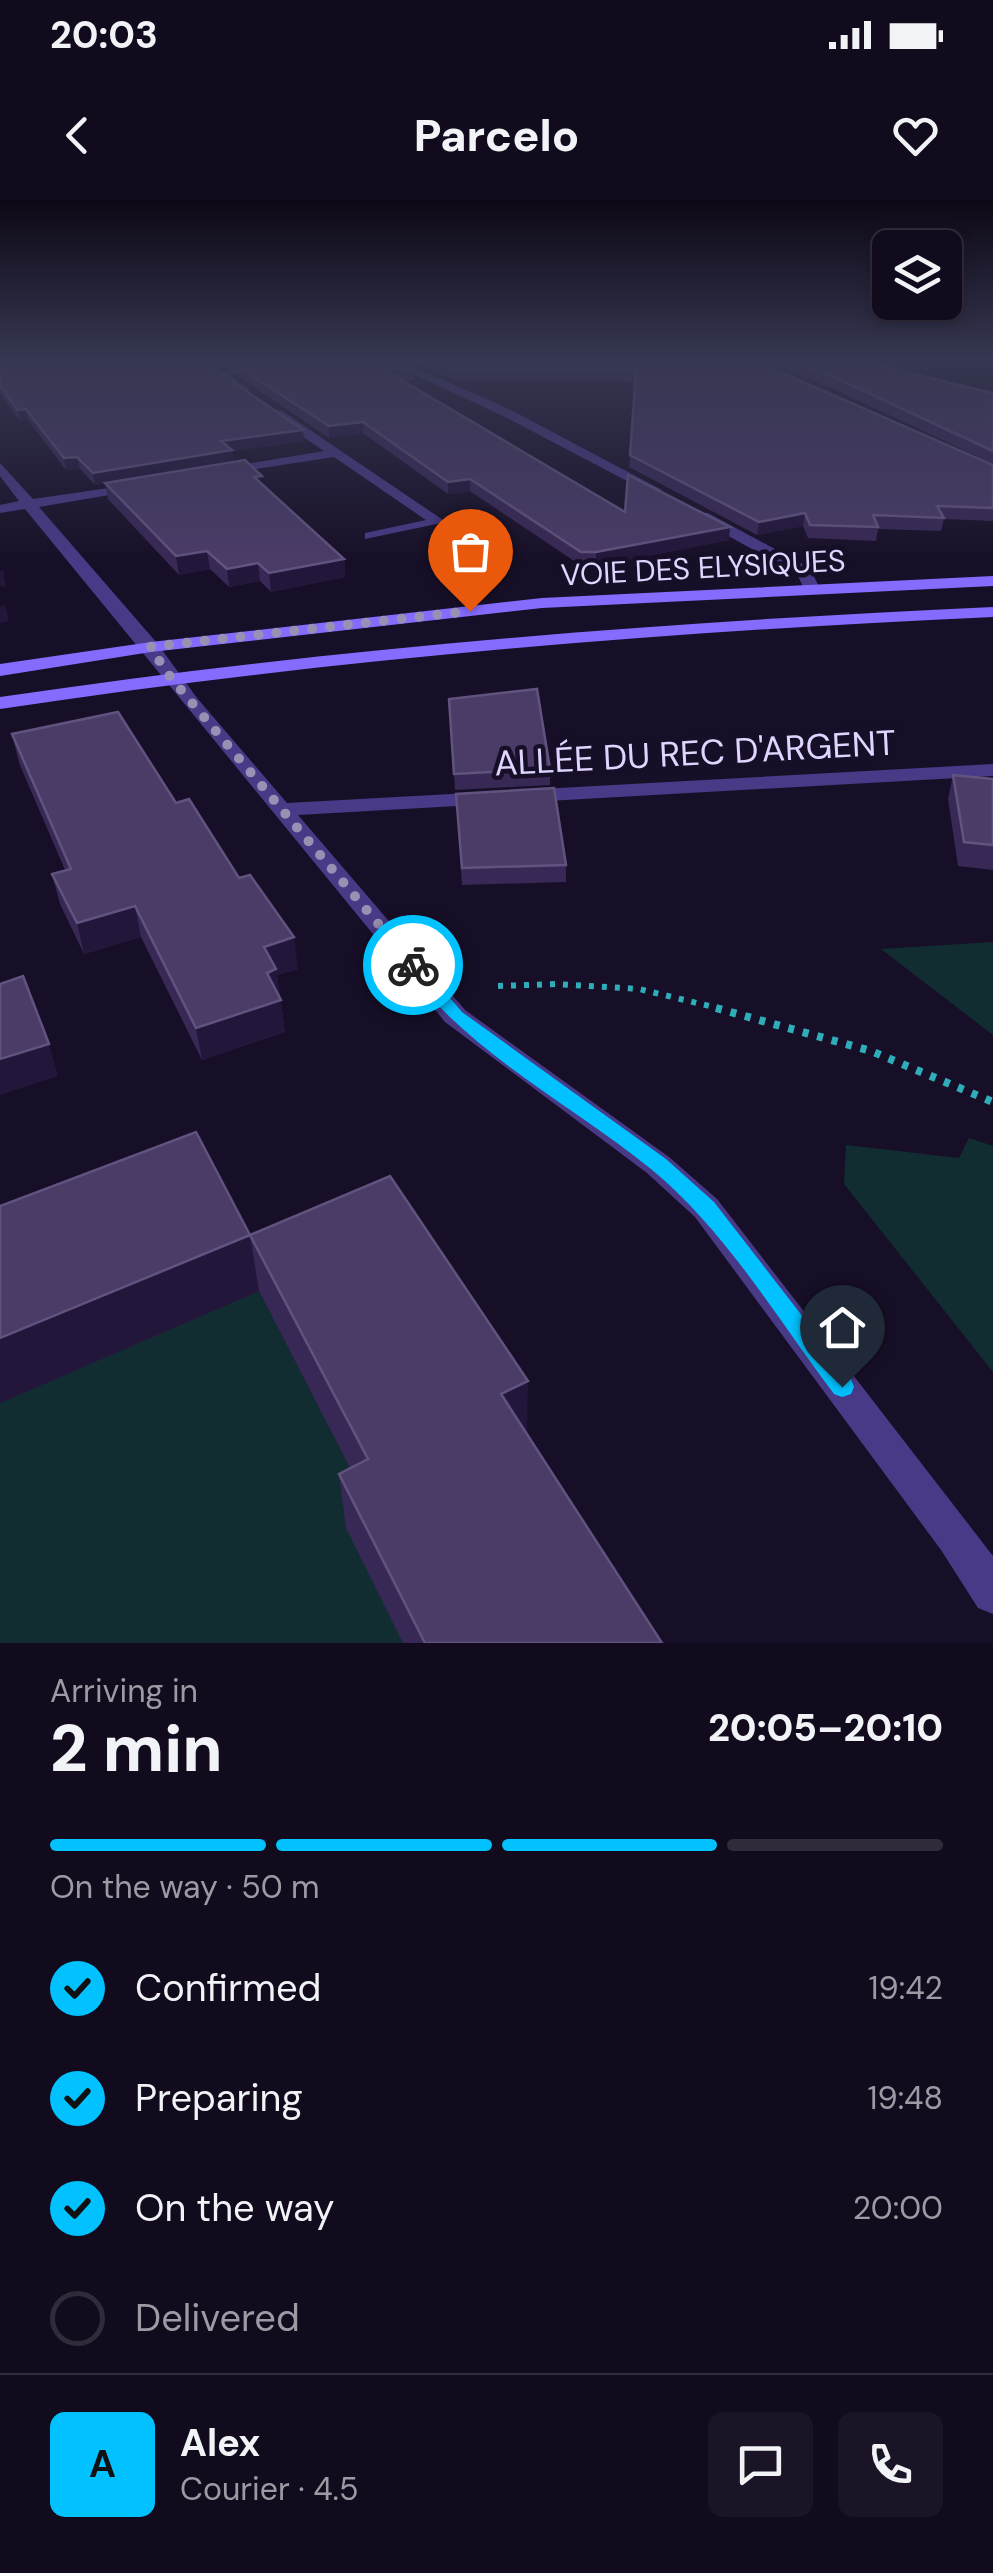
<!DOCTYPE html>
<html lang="en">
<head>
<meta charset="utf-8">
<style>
  :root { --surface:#110b1d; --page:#1a1426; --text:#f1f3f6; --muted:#9c9ba4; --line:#302b3b; --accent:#01c1ff }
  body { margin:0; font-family:"DM Sans",sans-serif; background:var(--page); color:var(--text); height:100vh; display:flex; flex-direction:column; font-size:38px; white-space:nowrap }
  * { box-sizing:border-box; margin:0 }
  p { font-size:32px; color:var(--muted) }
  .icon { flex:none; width:55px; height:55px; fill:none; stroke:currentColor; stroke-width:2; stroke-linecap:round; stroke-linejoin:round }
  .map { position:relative; height:1443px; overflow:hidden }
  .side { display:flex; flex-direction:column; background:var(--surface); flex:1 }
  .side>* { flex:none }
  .tools { position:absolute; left:872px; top:30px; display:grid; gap:20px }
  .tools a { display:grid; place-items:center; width:90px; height:90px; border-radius:15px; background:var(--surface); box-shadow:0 5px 15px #0003,0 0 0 2px var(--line); font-size:50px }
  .pin { position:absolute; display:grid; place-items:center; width:85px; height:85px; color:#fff; margin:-102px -42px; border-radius:50% 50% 50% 0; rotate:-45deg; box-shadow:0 0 10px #0007 }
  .pin .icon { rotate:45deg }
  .courier { position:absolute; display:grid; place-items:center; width:100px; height:100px; margin:-50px; border:8px solid #01c1ff; border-radius:50%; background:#fff; color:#222; box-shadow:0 2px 12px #0007 }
  .overview em { font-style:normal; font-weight:800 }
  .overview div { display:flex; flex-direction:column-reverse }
  .overview { display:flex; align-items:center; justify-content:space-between; height:170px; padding:0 50px }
  h1 { font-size:65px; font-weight:800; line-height:75px }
  .bar { display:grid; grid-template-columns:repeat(4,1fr); gap:15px 10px; align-content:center; height:120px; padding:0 50px }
  .bar i { height:12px; border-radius:8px; background:var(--line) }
  .bar .selected { background:var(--accent) }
  .bar p { grid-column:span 4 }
  .line { display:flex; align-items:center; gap:25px; padding:0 50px; border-top:2px solid var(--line) }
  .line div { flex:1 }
  .round { display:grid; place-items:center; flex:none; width:105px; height:105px; border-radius:15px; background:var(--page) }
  ol { padding:0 50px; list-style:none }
  li { display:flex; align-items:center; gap:30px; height:110px }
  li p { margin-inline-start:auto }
  li .icon { padding:10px; border-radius:50%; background:var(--accent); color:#111; stroke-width:4 }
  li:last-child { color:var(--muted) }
  li i { width:55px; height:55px; border:5px solid var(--line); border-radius:50% }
  .status { display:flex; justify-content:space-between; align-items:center; height:70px; padding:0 50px; background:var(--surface); direction:ltr }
  .status svg { height:28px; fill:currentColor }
  header { display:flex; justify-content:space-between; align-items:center; height:130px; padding:0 50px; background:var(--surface); font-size:45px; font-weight:800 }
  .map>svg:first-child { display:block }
  .green { fill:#122d31 }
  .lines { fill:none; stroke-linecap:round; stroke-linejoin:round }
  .path-far1 { stroke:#2fadb9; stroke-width:6; stroke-dasharray:5 8; stroke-linecap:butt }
  .path { stroke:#2fadb9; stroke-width:8; stroke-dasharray:6 9; stroke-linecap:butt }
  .street { fill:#483a86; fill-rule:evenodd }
  .secondary { fill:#856cff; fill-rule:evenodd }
  .wall { fill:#382855 }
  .shaded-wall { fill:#23163b }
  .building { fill:#4a3b67; stroke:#61537f; stroke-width:2.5 }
  .route { fill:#01c1ff }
  .done { stroke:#9a90b3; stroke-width:10; stroke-dasharray:0 18 }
  .labels { text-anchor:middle; stroke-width:9; stroke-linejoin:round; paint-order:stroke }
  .far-street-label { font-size:30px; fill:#e0d5ff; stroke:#170f27 }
  .street-label { font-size:35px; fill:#e0d5ff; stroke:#170f27 }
</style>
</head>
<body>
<div class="status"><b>20:03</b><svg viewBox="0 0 49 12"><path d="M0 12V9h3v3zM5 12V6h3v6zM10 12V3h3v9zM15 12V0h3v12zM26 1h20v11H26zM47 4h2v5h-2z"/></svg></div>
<header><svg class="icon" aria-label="back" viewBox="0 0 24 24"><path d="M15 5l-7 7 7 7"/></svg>Parcelo<svg class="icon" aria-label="heart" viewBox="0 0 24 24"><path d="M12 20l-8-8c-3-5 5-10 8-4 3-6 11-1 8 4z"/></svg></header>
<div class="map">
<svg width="993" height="1443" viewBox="0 0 993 1443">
  <rect width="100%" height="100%" fill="#170f27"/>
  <path class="green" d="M 993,742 L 993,835 L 881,749 Z
    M 969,938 L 993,946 L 993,1172 L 844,984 L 846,945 L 959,958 Z
    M 259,1091 L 374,1314 L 403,1443 L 0,1443 L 0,1203 Z"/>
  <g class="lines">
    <path class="path-far1" d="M 498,786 L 556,784 L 639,789 L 726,810"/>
    <path class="path" d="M 716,808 L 871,851 L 993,902"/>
    <path class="street" d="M 297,160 L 330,160 L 229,175 L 249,189 L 245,194 L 213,173 Z
      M 384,160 L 398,160 L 511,210 L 662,290 L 650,293 L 503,216 Z
      M 278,210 L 282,211 L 446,322 L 365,339 L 365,333 L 426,320 L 334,257 L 217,275 L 215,272 L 222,268 L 324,251 L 274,217 Z
      M 0,263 L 33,299 L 143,283 L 145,286 L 138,290 L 39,307 L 157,443 L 197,498 L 287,603 L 993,564 L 993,576 L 298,615 L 465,810 L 669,957 L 717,999 L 993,1356 L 993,1414 L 978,1408 L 941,1350 L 695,1017 L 647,973 L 445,822 L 25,309 L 0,313 L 0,305 L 19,301 L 0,276 Z
      M 698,313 L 708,313 L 810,368 L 820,389 L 806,393 L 797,374 L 698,319 Z"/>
    <path class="secondary" d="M 993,376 L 993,386 L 542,408 L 151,452 L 0,476 L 0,464 L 151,442 L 542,398 Z
      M 993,407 L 993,417 C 660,432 330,459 0,509 L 0,497 C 330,448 660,422 993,407 Z"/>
  </g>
  <path class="wall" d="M 0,160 L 273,160 L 216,170 L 303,230 L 304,241 L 232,251 L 233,262 L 263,285 L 344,359 L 345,377 L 271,392 L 260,381 L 229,387 L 210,369 L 179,375 L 108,299 L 105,283 L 95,285 L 80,269 L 66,270 L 28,220 L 20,221 L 0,194 Z
    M 408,160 L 753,160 L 993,265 L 993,321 L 944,319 L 941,331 L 878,329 L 876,341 L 808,338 L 803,326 L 757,335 L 629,267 L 635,181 L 454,180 Z
    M 764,160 L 856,160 L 993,193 L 993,264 L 834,189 Z
    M 238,167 L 414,169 L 415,180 L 401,180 L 625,312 L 729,340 L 596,366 L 580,365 L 470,291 L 448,294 L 363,233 L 329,238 L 239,177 Z
    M 449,499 L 550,569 L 550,585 L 455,590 Z
    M 12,534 L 176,603 L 298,769 L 277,775 L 285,832 L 202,860 L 141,737 L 84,754 L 60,704 L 52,674 L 65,670 L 19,563 Z
    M 953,575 L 993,579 L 993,670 L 958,666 L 948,599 Z
    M 456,594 L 566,665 L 566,682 L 462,685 Z
    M 0,1006 L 250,1035 L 527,1233 L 662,1443 L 403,1443 L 346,1328 L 339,1274 L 350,1268 L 259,1091 L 0,1203 Z"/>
  <path class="shaded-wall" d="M 211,160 L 273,160 L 210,171 L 209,161 Z
    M 26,209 L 28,220 L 20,221 L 18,210 Z
    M 363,222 L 363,233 L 329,238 L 329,226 Z
    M 303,230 L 304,241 L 232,251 L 233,262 L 95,285 L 93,273 L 221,241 Z
    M 77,257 L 80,269 L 66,270 L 64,258 Z
    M 470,279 L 470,291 L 448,294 L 448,282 Z
    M 805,313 L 803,326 L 757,335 L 759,322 Z
    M 730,327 L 729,340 L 596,366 L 596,352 Z
    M 207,351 L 210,369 L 179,375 L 176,356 Z
    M 344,359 L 345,377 L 271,392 L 269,373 Z
    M 258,363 L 260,381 L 229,387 L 227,369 Z
    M 3,370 L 6,386 L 0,387 L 0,371 Z
    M 5,405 L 9,421 L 0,423 L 0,406 Z
    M 135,706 L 141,737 L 84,754 L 77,723 Z
    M 294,737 L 298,769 L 277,775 L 285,832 L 202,860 L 196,828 L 264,747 Z
    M 49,844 L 58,876 L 0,895 L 0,859 Z
    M 250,1035 L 259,1091 L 0,1203 L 0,1138 Z
    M 528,1181 L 527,1237 L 501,1194 Z"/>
  <path class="building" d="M 0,160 L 211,160 L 209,161 L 210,166 L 303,230 L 221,241 L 232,250 L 93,273 L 77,257 L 64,258 L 26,209 L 18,210 L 0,186 Z
    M 284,160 L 396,160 L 414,169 L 383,169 L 625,312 L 628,275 L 730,327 L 596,352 L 581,352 L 470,279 L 448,282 L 363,222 L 329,226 L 238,167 Z
    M 432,160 L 753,160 L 993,265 L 993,308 L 937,306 L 944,318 L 873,315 L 878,327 L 810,325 L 805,313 L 759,322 L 630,255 L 636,170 L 454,169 Z
    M 790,160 L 856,160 L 993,193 L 993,251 L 836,178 Z
    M 245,260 L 262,276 L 254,277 L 344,359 L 269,373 L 258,363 L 227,369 L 207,351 L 176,356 L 105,283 Z
    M 537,489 L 550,569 L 454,574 L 449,499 Z
    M 118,512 L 176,603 L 189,599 L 239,678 L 250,675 L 294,737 L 264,747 L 276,769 L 267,773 L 281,800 L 196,828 L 135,706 L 77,723 L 52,674 L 71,669 L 12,534 Z
    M 953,575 L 993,579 L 993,645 L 964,642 Z
    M 554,588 L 566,665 L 462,668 L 456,594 Z
    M 23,776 L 49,844 L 0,859 L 0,784 Z
    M 196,932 L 250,1035 L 0,1138 L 0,1006 Z
    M 390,976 L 528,1181 L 501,1194 L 662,1443 L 425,1443 L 339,1274 L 368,1259 L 250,1035 Z"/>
  <linearGradient id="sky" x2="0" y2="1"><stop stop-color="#0d0815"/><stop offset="0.44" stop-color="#363752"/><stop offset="1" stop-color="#363752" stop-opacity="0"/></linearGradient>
  <rect width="993" height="362" fill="url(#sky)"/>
  <path class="route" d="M 413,760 L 419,762 L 462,812 L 666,959 L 714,1002 L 851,1179 L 854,1187 L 851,1194 L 842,1197 L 834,1194 C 777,1118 725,1030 651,969 C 568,902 468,853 404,765 Z"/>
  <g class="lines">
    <path class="done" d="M 413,765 L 171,478 L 150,447 L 470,411"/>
  </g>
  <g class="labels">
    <g class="far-street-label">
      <text transform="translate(703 368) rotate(-3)" y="10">VOIE DES ELYSIQUES</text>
    </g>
    <g class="street-label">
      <text transform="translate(695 553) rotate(-3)" y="12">ALLÉE DU REC D'ARGENT</text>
    </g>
  </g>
</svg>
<div class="tools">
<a><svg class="icon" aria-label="layers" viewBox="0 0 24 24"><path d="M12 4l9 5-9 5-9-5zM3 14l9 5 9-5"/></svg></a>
</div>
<div class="pin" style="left:470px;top:411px;background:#ea580c"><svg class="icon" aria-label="bag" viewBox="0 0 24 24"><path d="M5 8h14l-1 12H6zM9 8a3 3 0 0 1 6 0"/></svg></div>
<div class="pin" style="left:842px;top:1187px;background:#1f2937"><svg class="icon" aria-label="home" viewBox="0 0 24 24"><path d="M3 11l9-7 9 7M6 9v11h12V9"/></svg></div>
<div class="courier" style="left:413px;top:765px"><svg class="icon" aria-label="bike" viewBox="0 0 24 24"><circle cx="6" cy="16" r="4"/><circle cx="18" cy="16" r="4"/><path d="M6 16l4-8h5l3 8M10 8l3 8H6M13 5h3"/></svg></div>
</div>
<section class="side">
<div class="overview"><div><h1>2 min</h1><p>Arriving in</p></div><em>20:05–20:10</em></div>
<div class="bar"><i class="selected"></i><i class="selected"></i><i class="selected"></i><i></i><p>On the way · 50 m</p></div>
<ol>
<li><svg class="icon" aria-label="check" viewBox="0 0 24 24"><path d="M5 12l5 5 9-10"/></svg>Confirmed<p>19:42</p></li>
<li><svg class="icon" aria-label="check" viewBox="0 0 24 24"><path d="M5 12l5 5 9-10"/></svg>Preparing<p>19:48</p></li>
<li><svg class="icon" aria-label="check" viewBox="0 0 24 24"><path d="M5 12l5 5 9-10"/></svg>On the way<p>20:00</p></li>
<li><i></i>Delivered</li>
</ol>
<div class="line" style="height:180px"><b class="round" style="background:var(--accent);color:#111">A</b><div><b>Alex</b><p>Courier · 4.5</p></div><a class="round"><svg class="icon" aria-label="chat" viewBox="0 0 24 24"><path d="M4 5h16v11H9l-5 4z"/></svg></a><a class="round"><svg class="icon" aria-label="phone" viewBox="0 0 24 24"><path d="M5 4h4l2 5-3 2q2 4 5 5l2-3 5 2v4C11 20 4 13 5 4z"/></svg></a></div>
</section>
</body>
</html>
